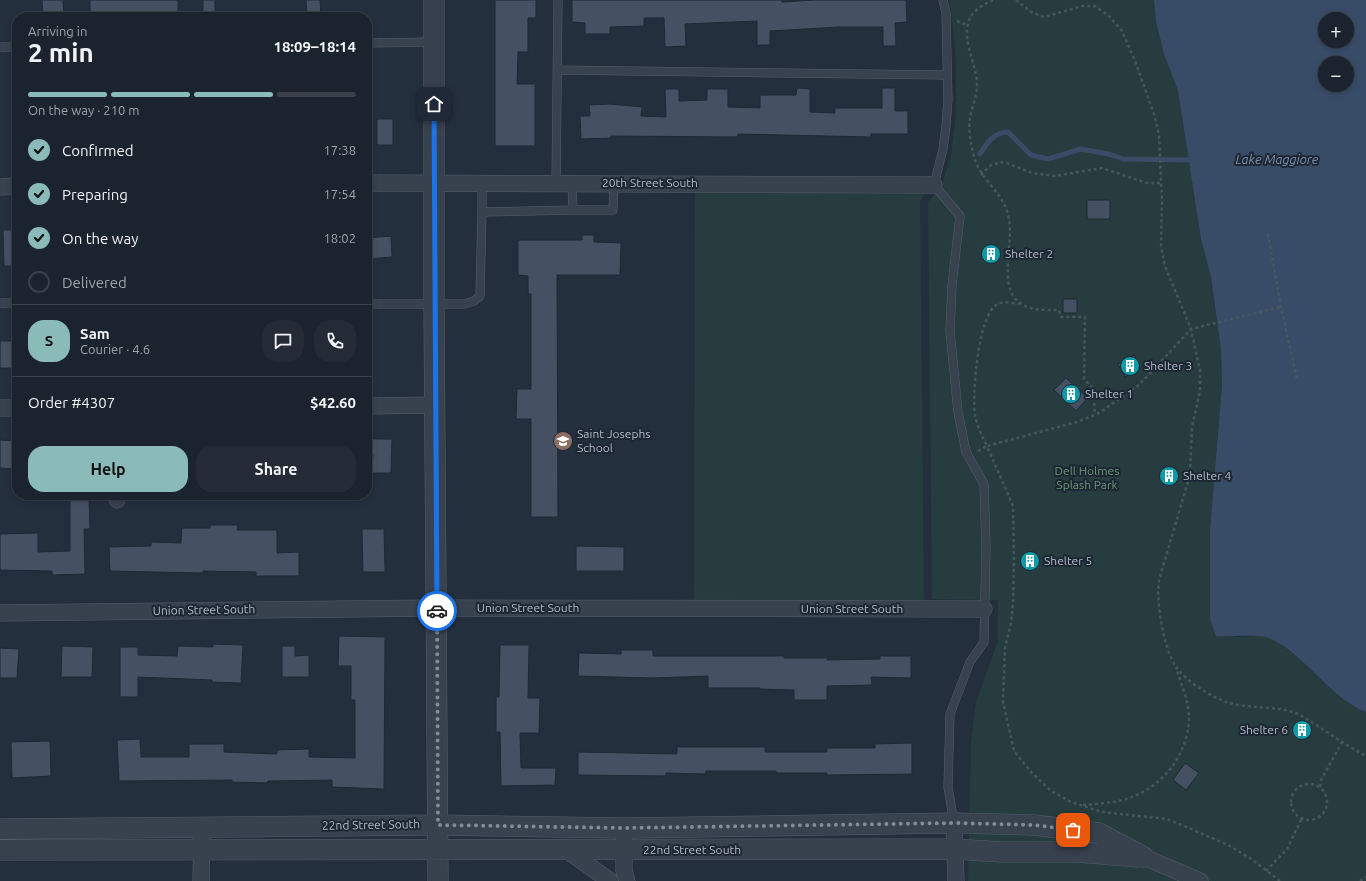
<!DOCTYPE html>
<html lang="en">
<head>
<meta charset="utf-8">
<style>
  :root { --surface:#1b232e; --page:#242b36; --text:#f1f3f6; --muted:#a0a4aa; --line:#39404a; --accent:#8bbbb9 }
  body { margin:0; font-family:Ubuntu,sans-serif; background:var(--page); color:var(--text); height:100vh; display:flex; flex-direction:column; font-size:15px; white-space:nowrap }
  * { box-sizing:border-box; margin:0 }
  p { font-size:13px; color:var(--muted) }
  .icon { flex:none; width:22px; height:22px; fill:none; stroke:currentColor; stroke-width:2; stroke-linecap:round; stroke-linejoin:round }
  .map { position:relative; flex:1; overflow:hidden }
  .sheet { position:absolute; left:12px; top:12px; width:360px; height:488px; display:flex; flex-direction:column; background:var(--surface); border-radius:16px; box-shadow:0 2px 6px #0003,0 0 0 1px var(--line) }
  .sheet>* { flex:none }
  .fabs { position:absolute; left:1318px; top:12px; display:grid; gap:8px }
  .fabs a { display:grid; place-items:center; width:36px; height:36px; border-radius:50%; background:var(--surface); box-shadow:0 2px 6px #0003,0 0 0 1px var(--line); font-size:20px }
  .pin { position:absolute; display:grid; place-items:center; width:34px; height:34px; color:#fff; margin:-17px; border-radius:8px; box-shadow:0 2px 6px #0006 }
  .courier { position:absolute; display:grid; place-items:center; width:40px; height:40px; margin:-20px; border:3px solid #1a73e8; border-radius:50%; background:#fff; color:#222; box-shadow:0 1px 5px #0007 }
  .summary em { font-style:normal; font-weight:700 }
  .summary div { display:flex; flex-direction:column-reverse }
  .summary { display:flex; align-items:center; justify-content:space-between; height:68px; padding:0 16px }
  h1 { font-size:26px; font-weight:700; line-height:30px }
  .bar { display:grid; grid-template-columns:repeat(4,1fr); gap:6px 4px; align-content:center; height:48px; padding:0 16px }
  .bar i { height:5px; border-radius:3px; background:var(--line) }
  .bar .current { background:var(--accent) }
  .bar p { grid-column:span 4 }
  .line { display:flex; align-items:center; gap:10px; padding:0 16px; border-top:1px solid var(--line) }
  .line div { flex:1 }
  .round { display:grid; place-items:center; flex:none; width:42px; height:42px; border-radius:16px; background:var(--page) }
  ol { padding:0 16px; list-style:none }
  li { display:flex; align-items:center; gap:12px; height:44px }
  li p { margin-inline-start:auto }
  li .icon { padding:4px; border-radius:50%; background:var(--accent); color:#111; stroke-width:4 }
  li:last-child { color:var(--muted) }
  li i { width:22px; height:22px; border:2px solid var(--line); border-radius:50% }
  .button { display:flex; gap:8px; margin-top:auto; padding:8px 16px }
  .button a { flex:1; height:46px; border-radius:16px; background:var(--accent); color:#111; font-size:16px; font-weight:700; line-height:46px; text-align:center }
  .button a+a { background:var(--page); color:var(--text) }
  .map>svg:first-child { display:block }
  .green { fill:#263c3f }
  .water { fill:#394c67; fill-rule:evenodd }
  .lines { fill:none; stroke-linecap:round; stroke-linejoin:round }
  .stream { stroke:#394c67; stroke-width:5 }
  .building { fill:#455162; stroke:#1f2835 }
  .service-casing { stroke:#565f6c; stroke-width:9 }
  .minor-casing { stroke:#565f6c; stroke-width:17 }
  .tertiary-casing { stroke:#565f6c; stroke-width:21 }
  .path { stroke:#44595c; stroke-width:2.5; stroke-dasharray:3 3; stroke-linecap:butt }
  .service { stroke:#38414e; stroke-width:8 }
  .minor { stroke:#38414e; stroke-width:16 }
  .tertiary { stroke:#38414e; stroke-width:20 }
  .done { stroke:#828b98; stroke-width:4; stroke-dasharray:0 7.2 }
  .route { stroke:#1a73e8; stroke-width:5 }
  .labels { text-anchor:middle; stroke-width:4; stroke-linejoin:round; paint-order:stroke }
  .street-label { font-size:12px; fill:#b4bcc9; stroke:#1d2633 }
  .poi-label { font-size:12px; fill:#b4bcc9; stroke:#1d2633; text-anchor:start }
  .park-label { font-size:12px; fill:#6b9a76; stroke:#1d2633 }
  .water-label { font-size:13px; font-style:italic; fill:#7c92b1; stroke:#1d2633 }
</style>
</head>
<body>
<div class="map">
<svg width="1366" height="881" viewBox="0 0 1366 881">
  <rect width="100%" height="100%" fill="#242f3e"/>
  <path class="green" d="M 950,0 L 1154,0 L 1156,22 L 1164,54 L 1178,91 L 1201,239 L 1211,277 L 1221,350 L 1222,385 L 1210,530 L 1210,591 L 1235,637 C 1244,637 1260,634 1268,638 C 1306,655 1327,697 1366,712 L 1366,881 L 968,881 L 971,742 L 976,702 L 998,641 L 998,600 L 932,599 L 928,202 L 942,185 L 951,155 L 956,114 L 956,61 Z
    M 695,192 L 925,193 L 920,202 L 924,600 L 927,602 L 694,603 Z"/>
  <path class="water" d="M 1154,0 L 1366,0 L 1366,712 C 1327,697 1305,653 1268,638 C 1260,634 1227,637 1216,636 L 1210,619 L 1210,530 L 1222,385 L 1221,350 L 1211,277 L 1201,239 L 1178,91 L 1164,54 L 1156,22 ZM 1325,19 L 1347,19 L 1347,41 L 1325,41 ZM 1325,63 L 1347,63 L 1347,85 L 1325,85 Z"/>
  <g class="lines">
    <path class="stream" d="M 980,154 C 987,143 994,132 1008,132 L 1031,155 L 1048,159 L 1081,149 L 1109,154 L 1123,159 L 1189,160"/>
  </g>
  <path class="building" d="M 42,0 L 63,0 L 64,17 L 43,17 Z
    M 90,0 L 178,0 L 178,17 L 150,17 L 150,12 L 90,13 Z
    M 203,0 L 215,0 L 215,17 L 203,17 Z
    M 306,0 L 320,0 L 321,17 L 307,17 Z
    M 495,0 L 536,0 L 536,18 L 528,18 L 528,52 L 518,52 L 517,84 L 535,84 L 535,146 L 495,146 Z
    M 572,0 L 782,0 L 782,2 L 815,0 L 906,0 L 907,22 L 895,23 L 896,46 L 883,46 L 883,27 L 839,27 L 770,31 L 770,45 L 757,45 L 757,21 L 685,24 L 686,46 L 665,47 L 664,18 L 644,18 L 644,26 L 610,27 L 610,34 L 585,34 L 585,23 L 572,22 Z
    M 797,88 L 810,89 L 810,112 L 835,113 L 835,108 L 882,108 L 882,88 L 895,88 L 895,111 L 908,111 L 908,134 L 871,134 L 871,137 L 738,134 L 738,137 L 611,136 L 611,138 L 581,139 L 580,116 L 590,116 L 589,105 L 610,104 L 642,107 L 641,116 L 666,117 L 665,89 L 679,89 L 679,101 L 707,100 L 707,89 L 728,89 L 728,107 L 760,108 L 760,95 L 796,95 Z
    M 377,119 L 393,119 L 393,145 L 377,145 Z
    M 1087,200 L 1110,200 L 1110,219 L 1087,219 Z
    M 3,230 L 17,230 L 17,266 L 4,266 Z
    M 582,235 L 594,235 L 594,242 L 621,243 L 620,275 L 557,275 L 558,517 L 531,517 L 531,419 L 516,419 L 517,389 L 531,389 L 531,294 L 528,294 L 528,276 L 518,275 L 518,240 L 582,240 Z
    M 391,236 L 392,257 L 367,259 L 367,238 Z
    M 1063,299 L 1077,299 L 1077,313 L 1063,313 Z
    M 0,341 L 17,341 L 17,368 L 0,368 Z
    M 1134,355 L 1141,367 L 1125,377 L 1118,364 Z
    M 1066,378 L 1088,398 L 1076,411 L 1054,390 Z
    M 367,439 L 392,439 L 391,473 L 372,473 L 373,454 L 367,453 Z
    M 0,440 L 17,441 L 17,469 L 0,468 Z
    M 1162,468 L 1176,468 L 1175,484 L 1162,483 Z
    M 70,499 L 89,499 L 90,529 L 84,529 L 85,574 L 52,575 L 52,571 L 0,570 L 0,534 L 38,533 L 38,552 L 70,551 Z
    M 210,525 L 238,525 L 237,530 L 277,530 L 277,553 L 299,552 L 299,576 L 256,576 L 256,572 L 203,571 L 203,573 L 110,571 L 109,547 L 151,546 L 151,542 L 181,543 L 182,528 L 210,528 Z
    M 362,529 L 384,529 L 385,572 L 363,572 Z
    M 576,546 L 624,547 L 624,571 L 576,571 Z
    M 339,636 L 385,637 L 384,789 L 332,787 L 332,780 L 268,781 L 267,783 L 232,782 L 232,780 L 119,781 L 117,740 L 140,739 L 141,757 L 189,757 L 189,744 L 224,744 L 224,752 L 277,754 L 277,750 L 309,749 L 309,757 L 355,758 L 355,700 L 351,700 L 351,666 L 338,666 Z
    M 213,644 L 243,645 L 241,683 L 212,682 L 212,680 L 138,677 L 138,697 L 120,697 L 120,647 L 138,647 L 138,655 L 177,656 L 178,646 L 213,647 Z
    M 500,645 L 529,645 L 528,698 L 540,698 L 539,733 L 520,733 L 521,768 L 556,768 L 555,785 L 501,786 L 500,732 L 496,732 L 496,697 L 499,697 Z
    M 62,646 L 93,647 L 92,677 L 61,677 Z
    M 282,646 L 295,646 L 295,656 L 309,655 L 309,677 L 282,677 Z
    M 0,648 L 19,649 L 17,678 L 0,678 Z
    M 621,650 L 653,650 L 653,656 L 784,656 L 784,658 L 827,658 L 827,660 L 880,659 L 880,656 L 911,656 L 911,678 L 871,677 L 872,685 L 827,686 L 827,700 L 794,700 L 794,690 L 760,689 L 760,688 L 708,688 L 708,676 L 653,678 L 578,676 L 579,653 L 621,654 Z
    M 50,741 L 51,776 L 12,778 L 11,742 Z
    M 912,743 L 912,774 L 827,775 L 827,773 L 776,773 L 776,771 L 706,771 L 706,774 L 666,773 L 666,776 L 578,775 L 578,752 L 677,754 L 677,747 L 765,747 L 765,752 L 827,752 L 827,748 L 875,748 L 875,744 Z
    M 1185,763 L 1199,773 L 1186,790 L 1173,780 Z"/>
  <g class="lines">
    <g class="service-casing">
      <path id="service" d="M 943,0 L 946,13 L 948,100 L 946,126 L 943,149 L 934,185 L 960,216 L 952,285 L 950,331 L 958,412 L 966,452 L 984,484 L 986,547 L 984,642 L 970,662 L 950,714 L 948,787 L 954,823
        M 367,43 L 434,42
        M 0,47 L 17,47
        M 557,70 L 946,75
        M 482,182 L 482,212
        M 556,183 L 558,0
        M 573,210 L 613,210 L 614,183
        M 0,303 L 17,303
        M 367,304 L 464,304 L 474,301 L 480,296 L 482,212 L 573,210 L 572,183"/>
    </g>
    <g class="minor-casing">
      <path id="minor" d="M 367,183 L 934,185
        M 0,187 L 17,186
        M 367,406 L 435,405
        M 0,408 L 17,408
        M 117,500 L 117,495
        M 0,613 L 436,608 L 984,609
        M 954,823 L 956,881
        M 624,837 L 624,871 L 627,881
        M 568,851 L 610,881
        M 1144,857 L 1200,881
        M 201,881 L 202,827"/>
    </g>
    <g class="tertiary-casing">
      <path id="tertiary" d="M 434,0 L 434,304 L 438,881
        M 0,829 L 438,825 L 624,828 L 954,823 L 1034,825 L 1099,833 L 1144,857
        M 0,850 L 955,849 L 1002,852 L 1078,852 L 1138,857"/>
    </g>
    <path class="path" d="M 993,0 C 982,5 970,12 968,24 C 963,44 977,65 977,85 C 977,95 972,107 970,117 C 968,129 971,145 974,157 C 981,181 1005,193 1009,219 C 1013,241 1001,279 1014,297 C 1024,311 1043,310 1059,310 L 1061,317 L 1085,317 L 1084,379 L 1093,389 L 1095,415
      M 1016,0 L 1031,12 L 1044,17 L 1082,6 L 1095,6 L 1109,16 L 1122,31 L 1135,61 L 1155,117 L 1159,135 L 1162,202 L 1161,246 L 1165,266 L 1191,329 L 1200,371 L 1200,391 L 1192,427 L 1190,475 L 1159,580 C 1156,602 1163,645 1175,665 C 1185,681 1212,698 1230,703 C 1251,709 1277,706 1296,713 C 1307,718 1317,726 1327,732 C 1340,741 1353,749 1366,756
      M 957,21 L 967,25
      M 981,175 L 991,165 L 1004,162 L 1032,173 L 1055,176 L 1102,168 L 1147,183 L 1161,183
      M 1268,234 L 1281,307 L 1297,379
      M 978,451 L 987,446 C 982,436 977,426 975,415 C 972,395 978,312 998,304 C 1004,301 1012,303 1019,304
      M1291 802a18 18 0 1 1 36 0a18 18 0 1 1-36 0Z
      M 1320,787 L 1321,780 L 1342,742
      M 1083,805 C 1096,804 1110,803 1123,800 C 1160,790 1188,757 1189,718 C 1189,702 1181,683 1176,668
      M 1266,871 L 1287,849 L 1302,818
      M 1280,881 L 1250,858 L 1228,845 L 1184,826 L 1167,819 L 1102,812 L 1071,802 L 1050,790 L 1032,773 L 1014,751 L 1003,702 L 1005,648 L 1011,623 L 1013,604 L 1014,561 L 1013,506 L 987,446 L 1077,422 L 1099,413 L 1139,385 L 1191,329 L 1281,307
      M 1360,881 L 1366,877"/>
    <use href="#service" class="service"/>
    <use href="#minor" class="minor"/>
    <use href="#tertiary" class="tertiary"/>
  </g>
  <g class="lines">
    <path class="done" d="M 437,611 L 438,825 L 624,828 L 954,823 L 1034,825 L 1073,830"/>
    <path class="route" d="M 434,104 L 437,611"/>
  </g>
  <defs>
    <g id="building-disc" transform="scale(1)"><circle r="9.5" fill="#0f9aa8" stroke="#1d2633"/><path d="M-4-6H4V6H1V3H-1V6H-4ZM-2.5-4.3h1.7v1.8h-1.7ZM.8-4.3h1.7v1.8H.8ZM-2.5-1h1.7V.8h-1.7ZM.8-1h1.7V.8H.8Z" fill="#fff"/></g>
    <g id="school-disc" transform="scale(1)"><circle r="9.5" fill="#8d6e63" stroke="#1d2633"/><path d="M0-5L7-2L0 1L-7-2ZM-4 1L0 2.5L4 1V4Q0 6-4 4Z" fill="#fff"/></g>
  </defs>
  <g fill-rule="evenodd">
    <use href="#building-disc" x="991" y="254"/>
    <use href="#building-disc" x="1130" y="366"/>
    <use href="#building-disc" x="1071" y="394"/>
    <use href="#school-disc" x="563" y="441"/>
    <use href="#building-disc" x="1169" y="476"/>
    <use href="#building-disc" x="1030" y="561"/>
    <use href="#building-disc" x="1302" y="730"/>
  </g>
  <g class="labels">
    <g class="street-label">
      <text x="650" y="187">20th Street South</text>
      <text x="528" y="612">Union Street South</text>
      <text x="852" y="613">Union Street South</text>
      <text transform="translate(204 610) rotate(-1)" y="4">Union Street South</text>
      <text transform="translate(371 825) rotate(-1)" y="4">22nd Street South</text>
      <text x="692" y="854">22nd Street South</text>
    </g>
    <g class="poi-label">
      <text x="1005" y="258">Shelter 2</text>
      <text x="1144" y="370">Shelter 3</text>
      <text x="1085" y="398">Shelter 1</text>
      <text x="577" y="438">Saint Josephs<tspan x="577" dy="14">School</tspan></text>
      <text x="1183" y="480">Shelter 4</text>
      <text x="1044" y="565">Shelter 5</text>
      <text x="1288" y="734" text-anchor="end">Shelter 6</text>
    </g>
    <g class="park-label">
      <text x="1087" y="475">Dell Holmes<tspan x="1087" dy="14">Splash Park</tspan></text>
    </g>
    <g class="water-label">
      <text x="1277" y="164">Lake Maggiore</text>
    </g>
  </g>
</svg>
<div class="fabs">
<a>+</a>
<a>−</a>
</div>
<div class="pin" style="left:1073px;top:830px;background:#ea580c"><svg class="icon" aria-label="bag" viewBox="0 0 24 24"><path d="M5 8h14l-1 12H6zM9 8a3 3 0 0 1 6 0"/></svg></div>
<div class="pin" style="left:434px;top:104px;background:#1f2937"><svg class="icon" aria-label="home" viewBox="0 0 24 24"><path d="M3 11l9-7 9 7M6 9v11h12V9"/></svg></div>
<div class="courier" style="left:437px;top:611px"><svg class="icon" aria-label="car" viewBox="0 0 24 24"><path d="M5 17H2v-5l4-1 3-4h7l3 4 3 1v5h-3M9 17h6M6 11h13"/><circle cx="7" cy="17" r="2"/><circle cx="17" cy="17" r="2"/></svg></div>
<section class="sheet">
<div class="summary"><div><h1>2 min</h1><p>Arriving in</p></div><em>18:09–18:14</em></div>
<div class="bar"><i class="current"></i><i class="current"></i><i class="current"></i><i></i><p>On the way · 210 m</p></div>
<ol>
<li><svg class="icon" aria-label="check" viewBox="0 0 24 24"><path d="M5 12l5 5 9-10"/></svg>Confirmed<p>17:38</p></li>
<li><svg class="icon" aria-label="check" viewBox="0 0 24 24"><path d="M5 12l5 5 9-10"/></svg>Preparing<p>17:54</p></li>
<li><svg class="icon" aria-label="check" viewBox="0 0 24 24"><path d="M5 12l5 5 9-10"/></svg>On the way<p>18:02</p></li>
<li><i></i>Delivered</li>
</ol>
<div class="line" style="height:72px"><b class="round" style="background:var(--accent);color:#111">S</b><div><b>Sam</b><p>Courier · 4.6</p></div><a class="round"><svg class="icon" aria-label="chat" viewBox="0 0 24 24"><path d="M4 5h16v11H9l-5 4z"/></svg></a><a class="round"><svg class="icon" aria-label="phone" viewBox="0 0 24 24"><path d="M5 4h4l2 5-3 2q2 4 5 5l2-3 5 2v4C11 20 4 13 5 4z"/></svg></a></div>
<div class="line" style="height:52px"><div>Order #4307</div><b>$42.60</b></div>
<div class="button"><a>Help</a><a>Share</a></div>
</section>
</div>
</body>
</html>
